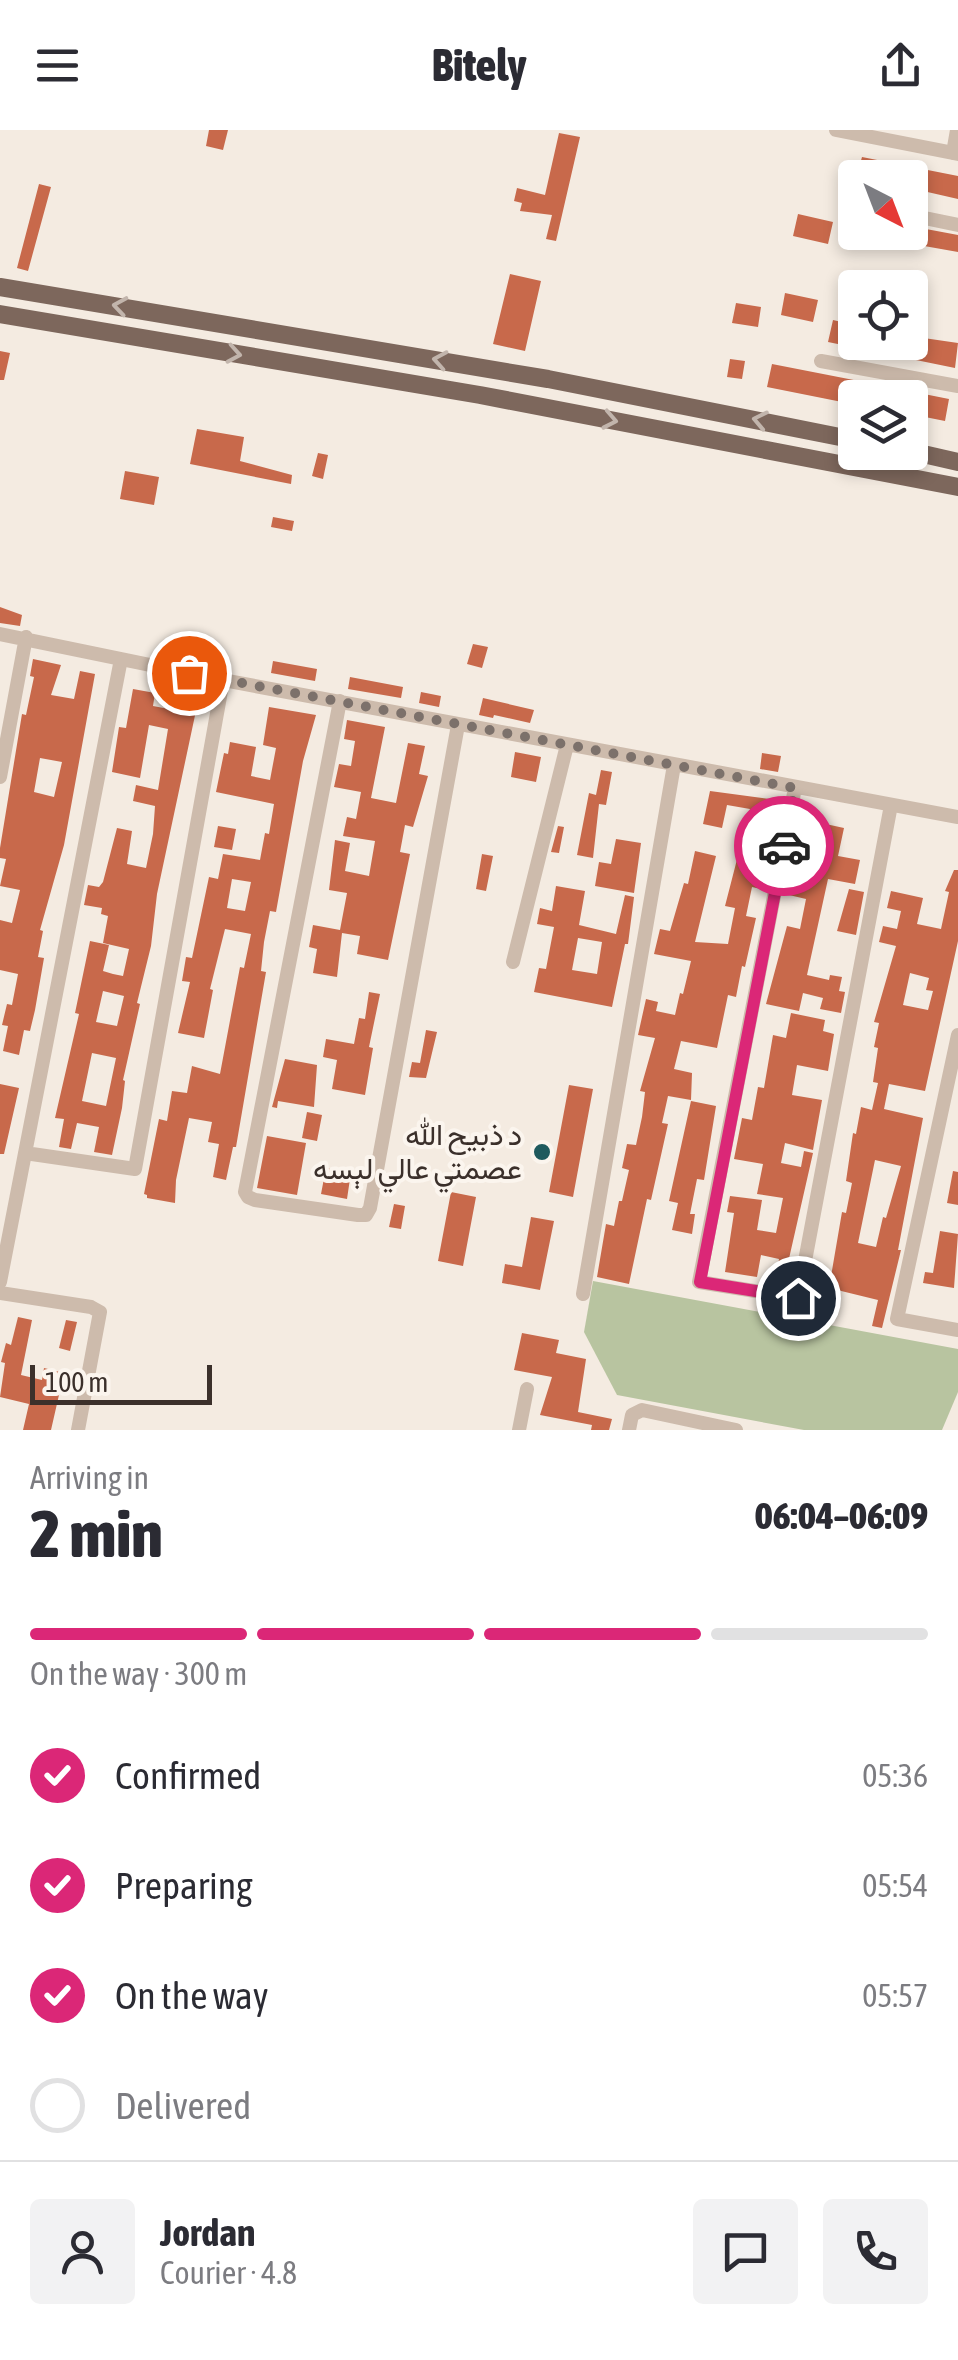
<!DOCTYPE html>
<html lang="en">
<head>
<meta charset="utf-8">
<style>
  :root { --surface:#fff; --page:#f2f2f3; --text:#2b2b33; --muted:#7c7c81; --line:#e1e1e2; --accent:#db2777 }
  body { margin:0; font-family:"Asap Condensed",Vazirmatn,sans-serif; background:var(--page); color:var(--text); height:100vh; display:flex; flex-direction:column; font-size:38px; white-space:nowrap }
  * { box-sizing:border-box; margin:0 }
  p { font-size:32px; color:var(--muted) }
  .icon { flex:none; width:55px; height:55px; fill:none; stroke:currentColor; stroke-width:2; stroke-linecap:round; stroke-linejoin:round }
  .map { position:relative; height:1300px; overflow:hidden }
  .details { display:flex; flex-direction:column; background:var(--surface); flex:1 }
  .details>* { flex:none }
  .needle { width:65px; rotate:138deg }
  .tools { position:absolute; left:838px; top:30px; display:grid; gap:20px }
  .tools a { display:grid; place-items:center; width:90px; height:90px; border-radius:10px; background:var(--surface); box-shadow:0 5px 15px #0003; font-size:50px }
  .scale { position:absolute; left:30px; bottom:25px; width:182px; box-sizing:border-box; padding-left:10px; border:5px solid #3b302b; border-top:0; font-size:28px; line-height:35px; white-space:nowrap; color:#3b302b; -webkit-text-stroke:8px #fbf5ee; paint-order:stroke }
  .pin { position:absolute; display:grid; place-items:center; width:85px; height:85px; color:#fff; margin:-42px; border:5px solid #fff; border-radius:50%; box-shadow:0 2px 10px #0007 }
  .courier { position:absolute; display:grid; place-items:center; width:100px; height:100px; margin:-50px; border:8px solid #db2777; border-radius:50%; background:#fff; color:#222; box-shadow:0 2px 12px #0007 }
  .overview em { font-style:normal; font-weight:800 }
  .overview div { display:flex; flex-direction:column-reverse }
  .overview { display:flex; align-items:center; justify-content:space-between; height:170px; padding:0 30px }
  h1 { font-size:65px; font-weight:800; line-height:75px }
  .bar { display:grid; grid-template-columns:repeat(4,1fr); gap:15px 10px; align-content:center; height:120px; padding:0 30px }
  .bar i { height:12px; border-radius:8px; background:var(--line) }
  .bar .active { background:var(--accent) }
  .bar p { grid-column:span 4 }
  .line { display:flex; align-items:center; gap:25px; padding:0 30px; border-top:2px solid var(--line) }
  .line div { flex:1 }
  .round { display:grid; place-items:center; flex:none; width:105px; height:105px; border-radius:10px; background:var(--page) }
  ol { padding:0 30px; list-style:none }
  li { display:flex; align-items:center; gap:30px; height:110px }
  li p { margin-inline-start:auto }
  li .icon { padding:10px; border-radius:50%; background:var(--accent); color:#fff; stroke-width:4 }
  li:last-child { color:var(--muted) }
  li i { width:55px; height:55px; border:5px solid var(--line); border-radius:50% }
  header { display:flex; justify-content:space-between; align-items:center; height:130px; padding:0 30px; background:var(--surface); font-size:45px; font-weight:800 }
  .map>svg:first-child { display:block }
  .green { fill:#b8c4a0 }
  .building { fill:#c8694b; fill-rule:evenodd }
  .lines { fill:none; stroke-linecap:round; stroke-linejoin:round }
  .minor { stroke:#cdbbac; stroke-width:14 }
  .major { stroke:#7d675c; stroke-width:18 }
  .oneway { stroke:#c2b5ac }
  .done { stroke:#7c716b; stroke-width:10; stroke-dasharray:0 18 }
  .route { stroke:#db2777; stroke-width:12 }
  .poi-dot { fill:#1f5a5e; stroke:#fbf5ee; stroke-width:4 }
  .labels { text-anchor:middle; stroke-width:8; stroke-linejoin:round; paint-order:stroke }
  .poi-label { font-size:30px; fill:#3b302b; stroke:#fbf5ee; text-anchor:end }
</style>
</head>
<body>
<header><svg class="icon" aria-label="menu" viewBox="0 0 24 24"><path d="M4 6h16M4 12h16M4 18h16"/></svg>Bitely<svg class="icon" aria-label="share" viewBox="0 0 24 24"><path d="M12 15V3M7 8l5-5 5 5M5 13v7h14v-7"/></svg></header>
<div class="map">
<svg width="958" height="1300" viewBox="0 0 958 1300">
  <rect width="100%" height="100%" fill="#f4ebe1"/>
  <path class="green" d="M 593,1151 L 958,1219 L 958,1262 L 942,1300 L 804,1300 L 617,1265 L 584,1202 Z"/>
  <path class="building" d="M 209,0 L 228,0 L 223,20 L 206,16 Z
    M 559,3 L 580,7 L 556,111 L 546,109 L 552,85 L 520,81 L 522,73 L 514,71 L 517,58 L 545,65 Z
    M 862,27 L 958,46 L 958,69 L 910,58 L 910,48 L 856,48 Z
    M 39,54 L 51,57 L 28,141 L 17,138 Z
    M 798,84 L 833,92 L 828,114 L 793,106 Z
    M 910,96 L 958,105 L 958,122 L 879,108 L 879,102 L 910,102 Z
    M 510,144 L 541,151 L 525,221 L 493,214 Z
    M 785,163 L 818,170 L 813,192 L 781,185 Z
    M 736,173 L 761,177 L 758,197 L 732,193 Z
    M 833,190 L 855,195 L 855,212 L 910,212 L 910,206 L 958,213 L 955,238 L 828,212 Z
    M 0,221 L 10,223 L 4,250 L 0,250 Z
    M 730,229 L 745,231 L 742,249 L 727,247 Z
    M 772,234 L 869,253 L 911,264 L 911,268 L 853,268 L 852,274 L 767,257 Z
    M 914,262 L 949,269 L 945,291 L 910,284 Z
    M 197,299 L 244,307 L 240,331 L 292,345 L 291,354 L 190,334 Z
    M 318,323 L 328,325 L 323,349 L 312,346 Z
    M 125,341 L 159,347 L 154,375 L 120,369 Z
    M 273,387 L 294,391 L 292,401 L 271,397 Z
    M 0,477 L 22,485 L 20,496 L 0,493 Z
    M 473,514 L 488,517 L 482,538 L 467,534 Z
    M 33,529 L 61,535 L 51,565 L 74,569 L 80,541 L 95,544 L 64,715 L 40,800 L 43,801 L 38,827 L 44,828 L 35,880 L 30,901 L 24,900 L 19,925 L 3,921 L 8,896 L 2,895 L 7,874 L 12,875 L 18,844 L 0,840 L 0,790 L 12,793 L 20,760 L 0,756 L 6,729 L 0,728 L 0,718 L 22,584 L 26,585 L 34,547 L 30,546 ZM 40,628 L 62,632 L 54,667 L 34,662 Z
    M 273,531 L 317,539 L 315,551 L 271,543 Z
    M 350,547 L 403,557 L 401,568 L 348,559 Z
    M 133,559 L 155,563 L 153,576 L 174,580 L 177,561 L 195,564 L 193,575 L 197,576 L 157,764 L 151,816 L 137,873 L 140,874 L 123,950 L 125,951 L 122,978 L 112,1025 L 94,1022 L 99,997 L 77,993 L 71,1019 L 59,1017 L 64,989 L 55,988 L 79,884 L 75,883 L 90,811 L 109,815 L 103,841 L 113,844 L 123,846 L 129,819 L 103,813 L 108,786 L 101,784 L 102,778 L 84,775 L 88,755 L 99,757 L 103,752 L 117,698 L 132,701 L 127,734 L 146,738 L 153,704 L 155,676 L 133,671 L 136,655 L 158,660 L 168,599 L 149,595 L 140,648 L 112,642 L 119,597 L 126,598 ZM 103,861 L 124,866 L 117,896 L 96,892 ZM 92,923 L 116,928 L 106,976 L 82,971 Z
    M 421,562 L 441,566 L 439,577 L 419,573 Z
    M 483,568 L 534,580 L 530,593 L 494,585 L 493,588 L 479,585 Z
    M 269,577 L 316,585 L 303,631 L 276,782 L 270,781 L 264,812 L 261,841 L 266,842 L 236,1017 L 233,1017 L 226,1050 L 213,1047 L 219,1014 L 208,1012 L 212,992 L 189,988 L 176,1050 L 175,1073 L 147,1068 L 147,1065 L 144,1064 L 159,989 L 167,991 L 172,961 L 187,963 L 192,936 L 220,944 L 240,837 L 244,838 L 251,804 L 225,799 L 210,859 L 213,860 L 204,908 L 178,903 L 190,852 L 182,851 L 186,827 L 192,828 L 209,747 L 218,749 L 223,724 L 260,730 L 265,703 L 269,704 L 274,674 L 216,662 L 224,623 L 228,624 L 230,612 L 256,617 L 251,646 L 270,650 L 276,618 L 263,615 ZM 232,749 L 251,752 L 245,781 L 227,778 Z
    M 347,590 L 385,597 L 371,668 L 396,673 L 408,613 L 425,616 L 419,644 L 428,646 L 413,697 L 405,695 L 400,722 L 410,724 L 388,830 L 357,824 L 360,806 L 342,803 L 337,847 L 313,843 L 317,819 L 309,817 L 313,795 L 340,800 L 347,763 L 329,760 L 335,710 L 350,713 L 345,741 L 369,746 L 375,711 L 343,706 L 347,687 L 356,689 L 361,662 L 334,657 L 339,634 L 351,636 L 355,611 L 344,609 Z
    M 515,622 L 541,627 L 536,652 L 511,647 Z
    M 762,623 L 781,626 L 778,642 L 760,639 Z
    M 601,640 L 612,642 L 606,675 L 599,674 L 593,728 L 577,725 L 589,663 L 596,665 Z
    M 710,661 L 777,670 L 776,685 L 773,699 L 766,698 L 758,740 L 764,742 L 761,759 L 752,757 L 746,786 L 756,788 L 745,837 L 742,836 L 736,867 L 728,865 L 717,918 L 681,911 L 674,939 L 692,943 L 691,970 L 668,966 L 662,993 L 668,994 L 651,1070 L 647,1069 L 629,1154 L 597,1147 L 606,1094 L 614,1096 L 619,1071 L 622,1071 L 629,1040 L 622,1038 L 627,1014 L 636,1015 L 642,987 L 645,962 L 640,961 L 655,908 L 638,905 L 646,869 L 658,872 L 656,881 L 675,885 L 680,863 L 683,864 L 691,831 L 654,824 L 660,799 L 670,801 L 684,753 L 688,754 L 695,721 L 716,726 L 695,812 L 728,814 L 735,778 L 725,776 L 750,679 L 727,675 L 722,698 L 703,694 Z
    M 812,691 L 844,698 L 838,726 L 860,730 L 855,754 L 828,749 L 807,845 L 829,850 L 830,845 L 842,847 L 839,861 L 845,862 L 841,883 L 820,879 L 823,868 L 803,863 L 799,881 L 766,874 L 787,796 L 800,799 L 806,769 L 789,765 L 801,718 L 806,719 Z
    M 218,696 L 236,699 L 232,720 L 214,717 Z
    M 558,696 L 564,697 L 559,723 L 551,722 Z
    M 616,709 L 641,713 L 634,763 L 595,756 L 599,732 L 611,734 Z
    M 482,724 L 493,726 L 486,761 L 476,759 Z
    M 954,740 L 958,740 L 958,811 L 925,961 L 889,954 L 884,979 L 923,988 L 898,1120 L 901,1120 L 882,1198 L 872,1196 L 878,1170 L 829,1158 L 842,1082 L 846,1083 L 852,1053 L 846,1051 L 853,1003 L 856,1004 L 861,977 L 872,980 L 878,953 L 873,952 L 878,918 L 874,917 L 879,893 L 874,892 L 896,816 L 879,812 L 883,796 L 897,799 L 901,781 L 887,778 L 891,761 L 923,768 L 917,794 L 941,799 L 949,762 L 945,761 ZM 910,843 L 929,848 L 926,860 L 933,861 L 928,880 L 903,875 ZM 875,1030 L 901,1036 L 886,1088 L 883,1087 L 876,1117 L 858,1113 Z
    M 556,756 L 585,761 L 579,795 L 616,804 L 625,765 L 634,767 L 628,814 L 625,814 L 612,877 L 534,862 L 539,838 L 546,839 L 554,797 L 537,794 L 540,778 L 552,781 ZM 578,808 L 602,812 L 597,844 L 572,840 Z
    M 849,759 L 864,762 L 856,805 L 837,801 Z
    M 369,862 L 380,864 L 369,917 L 373,918 L 365,965 L 332,959 L 337,930 L 323,927 L 326,909 L 354,914 L 359,888 L 365,889 Z
    M 791,883 L 825,890 L 823,901 L 834,904 L 828,941 L 797,935 L 792,965 L 822,970 L 813,1020 L 785,1013 L 781,1033 L 801,1037 L 804,1021 L 813,1023 L 783,1155 L 775,1154 L 779,1129 L 761,1125 L 757,1147 L 725,1142 L 734,1083 L 727,1082 L 730,1066 L 762,1070 L 757,1100 L 776,1103 L 783,1068 L 757,1064 L 763,1034 L 734,1029 L 742,988 L 752,990 L 758,957 L 764,958 L 773,905 L 786,908 Z
    M 426,900 L 437,902 L 426,948 L 409,947 L 412,932 L 420,933 Z
    M 285,929 L 317,935 L 314,977 L 278,971 L 277,978 L 272,977 Z
    M 0,954 L 19,958 L 4,1024 L 0,1024 Z
    M 569,955 L 593,959 L 573,1067 L 549,1062 Z
    M 691,971 L 716,976 L 704,1050 L 697,1049 L 690,1084 L 695,1084 L 692,1104 L 672,1100 L 678,1073 L 669,1071 Z
    M 307,982 L 322,985 L 317,1011 L 302,1008 Z
    M 267,1006 L 306,1013 L 297,1065 L 257,1058 Z
    M 326,1038 L 351,1042 L 347,1069 L 321,1064 Z
    M 953,1041 L 958,1042 L 958,1075 L 947,1073 Z
    M 451,1062 L 476,1067 L 463,1136 L 438,1131 Z
    M 394,1074 L 405,1076 L 401,1099 L 389,1097 Z
    M 531,1087 L 554,1091 L 540,1160 L 502,1153 L 505,1134 L 522,1137 Z
    M 940,1101 L 958,1104 L 954,1158 L 923,1153 L 925,1142 L 933,1143 Z
    M 18,1187 L 32,1190 L 21,1245 L 42,1250 L 44,1238 L 64,1243 L 51,1300 L 23,1300 L 29,1274 L 0,1267 L 5,1233 L 1,1232 L 6,1213 L 11,1215 Z
    M 66,1190 L 77,1192 L 70,1221 L 59,1218 Z
    M 522,1203 L 559,1210 L 556,1223 L 586,1229 L 578,1282 L 612,1289 L 609,1300 L 591,1300 L 592,1295 L 540,1285 L 552,1247 L 514,1240 Z"/>
  <g class="lines">
    <path class="minor" d="M 836,0 L 958,24
      M 953,23 L 957,0
      M 910,85 L 958,95
      M 821,231 L 958,256
      M 0,504 L 223,550 L 958,687
      M 340,571 L 245,1062 L 248,1067 L 255,1070 L 358,1085 L 366,1085 L 370,1078 L 458,595
      M 0,647 L 26,507
      M 795,658 L 699,1152 L 798,1168 L 891,675
      M 513,832 L 567,615
      M 958,905 L 897,1189 L 958,1200
      M 25,1023 L 135,1039 L 223,550
      M 0,1152 L 121,529
      M 0,1163 L 91,1177 L 100,1182 L 78,1300
      M 583,1164 L 674,635
      M 519,1300 L 527,1259
      M 629,1300 L 632,1285 L 642,1280 L 736,1300"/>
    <path class="major" d="M 0,157 L 548,249 L 855,310
      M 0,184 L 480,265 L 958,357
      M 910,321 L 958,332"/>
  </g>
  <defs><path id="oneway-chevron" d="M-2-3.5L2.5 0L-2 3.5" fill="none" stroke-width="1.6" stroke-linecap="round" stroke-linejoin="round" transform="scale(2.5)"/></defs>
  <g class="oneway">
    <use href="#oneway-chevron" transform="translate(120 176) rotate(-171)"/>
    <use href="#oneway-chevron" transform="translate(234 224) rotate(10)"/>
    <use href="#oneway-chevron" transform="translate(440 230) rotate(-170)"/>
    <use href="#oneway-chevron" transform="translate(610 290) rotate(11)"/>
    <use href="#oneway-chevron" transform="translate(760 290) rotate(-168)"/>
  </g>
  <g class="lines">
    <path class="done" d="M 189,543 L 795,658 L 784,716"/>
    <path class="route" d="M 784,716 L 700,1152 L 798,1168"/>
  </g>
  <circle class="poi-dot" cx="542" cy="1022" r="10"/>
  <g class="labels">
    <g class="poi-label">
      <text x="522" y="1015">د ذبیح الله<tspan x="522" dy="34">عصمتي عالي لېسه</tspan></text>
    </g>
  </g>
</svg>
<div class="tools">
<a><svg class="needle" viewBox="-14 -14 28 28"><path d="M0-13l5 13h-10z" fill="#e53935"/><path d="M0 13l5-13h-10z" fill="#7c7c81"/></svg></a>
<a><svg class="icon" aria-label="locate" viewBox="0 0 24 24"><circle cx="12" cy="12" r="6"/><path d="M12 2v4M12 18v4M2 12h4M18 12h4"/></svg></a>
<a><svg class="icon" aria-label="layers" viewBox="0 0 24 24"><path d="M12 4l9 5-9 5-9-5zM3 14l9 5 9-5"/></svg></a>
</div>
<div class="scale">100 m</div>
<div class="pin" style="left:189px;top:543px;background:#ea580c"><svg class="icon" aria-label="bag" viewBox="0 0 24 24"><path d="M5 8h14l-1 12H6zM9 8a3 3 0 0 1 6 0"/></svg></div>
<div class="pin" style="left:798px;top:1168px;background:#1f2937"><svg class="icon" aria-label="home" viewBox="0 0 24 24"><path d="M3 11l9-7 9 7M6 9v11h12V9"/></svg></div>
<div class="courier" style="left:784px;top:716px"><svg class="icon" aria-label="car" viewBox="0 0 24 24"><path d="M5 17H2v-5l4-1 3-4h7l3 4 3 1v5h-3M9 17h6M6 11h13"/><circle cx="7" cy="17" r="2"/><circle cx="17" cy="17" r="2"/></svg></div>
</div>
<section class="details">
<div class="overview"><div><h1>2 min</h1><p>Arriving in</p></div><em>06:04–06:09</em></div>
<div class="bar"><i class="active"></i><i class="active"></i><i class="active"></i><i></i><p>On the way · 300 m</p></div>
<ol>
<li><svg class="icon" aria-label="check" viewBox="0 0 24 24"><path d="M5 12l5 5 9-10"/></svg>Confirmed<p>05:36</p></li>
<li><svg class="icon" aria-label="check" viewBox="0 0 24 24"><path d="M5 12l5 5 9-10"/></svg>Preparing<p>05:54</p></li>
<li><svg class="icon" aria-label="check" viewBox="0 0 24 24"><path d="M5 12l5 5 9-10"/></svg>On the way<p>05:57</p></li>
<li><i></i>Delivered</li>
</ol>
<div class="line" style="height:180px"><a class="round"><svg class="icon" aria-label="person" viewBox="0 0 24 24"><circle cx="12" cy="8" r="4"/><path d="M4 21q1-7 8-7t8 7"/></svg></a><div><b>Jordan</b><p>Courier · 4.8</p></div><a class="round"><svg class="icon" aria-label="chat" viewBox="0 0 24 24"><path d="M4 5h16v11H9l-5 4z"/></svg></a><a class="round"><svg class="icon" aria-label="phone" viewBox="0 0 24 24"><path d="M5 4h4l2 5-3 2q2 4 5 5l2-3 5 2v4C11 20 4 13 5 4z"/></svg></a></div>
</section>
</body>
</html>
